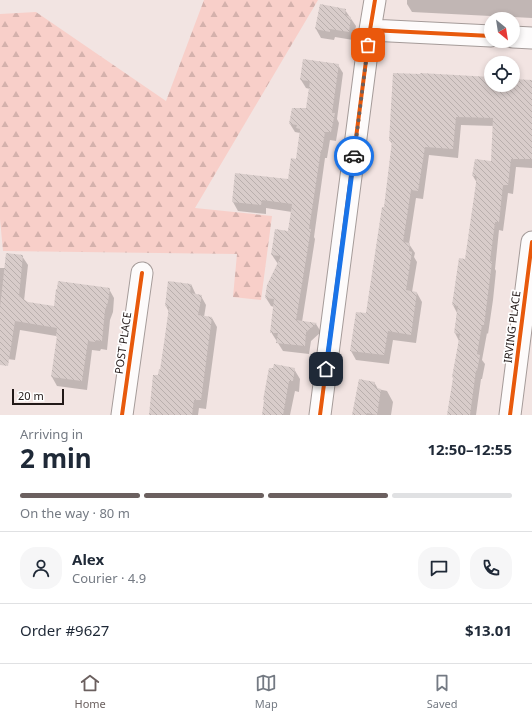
<!DOCTYPE html>
<html lang="en">
<head>
<meta charset="utf-8">
<style>
  :root { --surface:#fff; --page:#f6f6f7; --text:#1f2937; --muted:#747a83; --line:#e0e1e3; --accent:#6b605f }
  body { margin:0; font-family:"Noto Sans",sans-serif; background:var(--page); color:var(--text); height:100vh; display:flex; flex-direction:column; font-size:15px; white-space:nowrap }
  * { box-sizing:border-box; margin:0 }
  p { font-size:13px; color:var(--muted) }
  .icon { flex:none; width:22px; height:22px; fill:none; stroke:currentColor; stroke-width:2; stroke-linecap:round; stroke-linejoin:round }
  .map { position:relative; height:415px; overflow:hidden }
  .drawer { display:flex; flex-direction:column; background:var(--surface); flex:1 }
  .drawer>* { flex:none }
  .needle { width:26px; rotate:150deg }
  .controls { position:absolute; left:484px; top:12px; display:grid; gap:8px }
  .controls a { display:grid; place-items:center; width:36px; height:36px; border-radius:50%; background:var(--surface); box-shadow:0 2px 6px #0003; font-size:20px }
  .scale { position:absolute; left:12px; bottom:10px; width:52px; box-sizing:border-box; padding-left:4px; border:2px solid #221918; border-top:0; font-size:11px; line-height:14px; white-space:nowrap; color:#221918; -webkit-text-stroke:3px #fff; paint-order:stroke }
  .pin { position:absolute; display:grid; place-items:center; width:34px; height:34px; color:#fff; margin:-17px; border-radius:8px; box-shadow:0 2px 6px #0006 }
  .courier { position:absolute; display:grid; place-items:center; width:40px; height:40px; margin:-20px; border:3px solid #1a73e8; border-radius:50%; background:#fff; color:#222; box-shadow:0 1px 5px #0007 }
  .summary em { font-style:normal; font-weight:700 }
  .summary div { display:flex; flex-direction:column-reverse }
  .summary { display:flex; align-items:center; justify-content:space-between; height:68px; padding:0 20px }
  h1 { font-size:26px; font-weight:700; line-height:30px }
  .bar { display:grid; grid-template-columns:repeat(4,1fr); gap:6px 4px; align-content:center; height:48px; padding:0 20px }
  .bar i { height:5px; border-radius:3px; background:var(--line) }
  .bar .selected { background:var(--accent) }
  .bar p { grid-column:span 4 }
  .line { display:flex; align-items:center; gap:10px; padding:0 20px; border-top:1px solid var(--line) }
  .line div { flex:1 }
  .round { display:grid; place-items:center; flex:none; width:42px; height:42px; border-radius:16px; background:var(--page) }
  .tab-bar { display:flex; justify-content:space-around; align-items:center; height:56px; border-top:1px solid var(--line); background:var(--surface); font-size:11px; color:var(--muted) }
  .tab-bar a { display:grid; justify-items:center; gap:2px }
  .tab-bar .selected { color:var(--accent) }
  .map>svg:first-child { display:block }
  .forest { fill:url(#forest-firs) }
  .shadow { fill:#0003 }
  .building { fill:url(#building-back-hatch) }
  .lines { fill:none; stroke-linecap:round; stroke-linejoin:round }
  .minor-casing { stroke:#a59b99; stroke-width:23 }
  .minor { stroke:#fdfbfb; stroke-width:21 }
  .cycleway-casing { stroke:#fff; stroke-width:6 }
  .cycleway { stroke:#e8590c; stroke-width:4 }
  .done { stroke:#6b605f; stroke-width:4; stroke-dasharray:0 7.2 }
  .route { stroke:#1a73e8; stroke-width:5 }
  .labels { text-anchor:middle; stroke-width:3.5; stroke-linejoin:round; paint-order:stroke }
  .street-label { font-size:11px; fill:#221918; stroke:#fff }
</style>
</head>
<body>
<div class="map">
<svg width="532" height="415" viewBox="0 0 532 415">
  <defs>
    <pattern id="forest-firs" width="22" height="20" patternUnits="userSpaceOnUse"><rect width="22" height="20" fill="#f8cfc9"/><path d="M5 1l3.5 6h-7zM16 11l3.5 6h-7z" fill="#d4b1ac"/></pattern>
    <pattern id="building-back-hatch" width="6" height="6" patternUnits="userSpaceOnUse"><rect width="6" height="6" fill="#d8ccca"/><path d="M-1 5l2 2M0 0l6 6M5-1l2 2" fill="none" stroke="#b9afad"/></pattern>
  </defs>
  <rect width="100%" height="100%" fill="#f2e4e2"/>
  <path class="forest" d="M 204,0 L 318,0 L 195,208 L 272,216 L 261,300 L 233,297 L 237,254 L 3,251 L 0,219 L 0,14 L 36,12 L 166,101 Z"/>
  <path class="shadow" d="M 407,0 L 532,0 L 532,18 L 412,12 L 407,4 Z
    M 345,10 L 356,26 L 353,40 L 335,37 L 334,40 L 321,38 L 316,29 Z
    M 338,65 L 343,73 L 337,119 L 339,123 L 336,141 L 330,140 L 327,158 L 325,158 L 314,237 L 315,239 L 302,322 L 316,324 L 321,332 L 311,341 L 309,354 L 283,351 L 271,332 L 274,307 L 271,306 L 266,298 L 278,264 L 272,255 L 288,232 L 292,212 L 266,208 L 266,214 L 238,211 L 233,202 L 289,180 L 297,160 L 300,133 L 295,132 L 290,124 L 307,109 L 310,89 L 306,88 L 301,80 Z
    M 394,74 L 491,79 L 491,85 L 513,85 L 513,80 L 532,81 L 532,168 L 516,167 L 513,194 L 508,193 L 503,231 L 499,230 L 495,269 L 496,271 L 493,300 L 488,334 L 487,333 L 482,360 L 485,364 L 482,379 L 481,379 L 476,415 L 448,415 L 459,341 L 455,333 L 457,313 L 453,305 L 466,260 L 477,183 L 473,176 L 492,162 L 494,126 L 461,125 L 458,158 L 429,155 L 423,199 L 416,198 L 409,244 L 415,253 L 414,257 L 417,262 L 412,292 L 417,293 L 422,302 L 416,343 L 393,340 L 389,364 L 356,360 L 351,351 L 367,314 L 385,208 L 393,145 L 390,141 Z
    M 22,256 L 28,265 L 24,301 L 28,303 L 55,307 L 109,289 L 114,298 L 113,312 L 110,320 L 107,350 L 101,349 L 100,351 L 92,350 L 87,390 L 57,386 L 52,377 L 58,338 L 56,336 L 20,330 L 15,360 L 0,358 L 0,268 L 5,268 Z
    M 191,284 L 196,295 L 201,296 L 206,305 L 204,317 L 212,318 L 217,327 L 206,409 L 199,408 L 198,415 L 150,415 L 161,371 L 169,312 L 166,306 Z
    M 294,369 L 300,379 L 299,392 L 295,391 L 290,415 L 263,415 Z
    M 374,382 L 378,389 L 387,391 L 393,402 L 391,415 L 354,415 Z"/>
  <path class="building" d="M 320,4 L 346,9 L 345,15 L 351,17 L 349,32 L 330,29 L 330,32 L 315,29 Z
    M 303,59 L 339,64 L 332,113 L 335,113 L 331,132 L 325,132 L 322,150 L 321,150 L 309,229 L 311,229 L 296,320 L 317,323 L 306,332 L 305,346 L 276,343 L 278,333 L 270,333 L 274,299 L 265,298 L 267,285 L 281,256 L 271,255 L 275,229 L 288,231 L 292,204 L 262,200 L 261,205 L 232,202 L 235,173 L 288,179 L 291,158 L 296,159 L 300,129 L 296,128 L 297,125 L 289,124 L 292,108 L 306,108 L 310,81 L 300,80 Z
    M 393,73 L 420,74 L 420,73 L 491,77 L 491,85 L 513,85 L 513,79 L 532,80 L 532,159 L 511,159 L 508,185 L 503,185 L 499,222 L 495,222 L 490,261 L 492,262 L 484,325 L 482,325 L 477,354 L 480,355 L 477,371 L 476,370 L 470,415 L 447,415 L 453,378 L 452,377 L 460,334 L 454,333 L 458,306 L 452,305 L 459,258 L 465,259 L 477,176 L 472,176 L 475,159 L 491,161 L 493,118 L 456,117 L 453,149 L 425,147 L 418,191 L 411,190 L 403,242 L 410,243 L 409,251 L 412,252 L 406,290 L 417,292 L 411,335 L 388,331 L 384,355 L 350,351 L 356,312 L 366,313 L 382,207 L 384,207 L 392,141 L 389,141 Z
    M 6,253 L 23,255 L 19,296 L 28,302 L 54,306 L 56,289 L 57,289 L 58,281 L 110,288 L 108,302 L 105,310 L 102,341 L 96,340 L 95,342 L 88,341 L 82,381 L 51,377 L 57,336 L 56,336 L 57,328 L 15,321 L 8,366 L 0,365 L 0,308 Z
    M 168,281 L 191,284 L 190,293 L 202,295 L 198,315 L 212,317 L 201,400 L 194,400 L 192,415 L 149,415 L 153,375 L 158,375 L 159,369 L 160,370 L 165,336 L 169,307 L 165,306 Z
    M 274,364 L 295,368 L 293,381 L 289,381 L 283,415 L 262,415 L 264,400 L 263,400 L 269,368 L 273,368 Z
    M 359,379 L 375,382 L 374,387 L 381,389 L 377,415 L 367,413 L 366,415 L 352,415 Z"/>
  <g class="lines">
    <g class="minor-casing">
      <path id="minor" d="M 370,30 L 491,36
        M 513,37 L 532,38
        M 122,415 L 142,273
        M 320,415 L 370,30 L 375,0
        M 510,415 L 532,242"/>
    </g>
    <use href="#minor" class="minor"/>
    <g class="cycleway-casing">
      <path id="cycleway" d="M 370,30 L 491,36
        M 122,415 L 142,273
        M 320,415 L 370,30 L 375,0
        M 510,415 L 532,242"/>
    </g>
    <use href="#cycleway" class="cycleway"/>
  </g>
  <g class="lines">
    <path class="done" d="M 354,156 L 368,45"/>
    <path class="route" d="M 326,369 L 354,156"/>
  </g>
  <g class="labels">
    <g class="street-label">
      <text transform="translate(512 327) rotate(-83)" y="4">IRVING PLACE</text>
      <text transform="translate(123 343) rotate(-82)" y="4">POST PLACE</text>
    </g>
  </g>
</svg>
<div class="controls">
<a><svg class="needle" viewBox="-14 -14 28 28"><path d="M0-13l5 13h-10z" fill="#e53935"/><path d="M0 13l5-13h-10z" fill="#747a83"/></svg></a>
<a><svg class="icon" aria-label="locate" viewBox="0 0 24 24"><circle cx="12" cy="12" r="6"/><path d="M12 2v4M12 18v4M2 12h4M18 12h4"/></svg></a>
</div>
<div class="scale">20 m</div>
<div class="pin" style="left:368px;top:45px;background:#ea580c"><svg class="icon" aria-label="bag" viewBox="0 0 24 24"><path d="M5 8h14l-1 12H6zM9 8a3 3 0 0 1 6 0"/></svg></div>
<div class="pin" style="left:326px;top:369px;background:#1f2937"><svg class="icon" aria-label="home" viewBox="0 0 24 24"><path d="M3 11l9-7 9 7M6 9v11h12V9"/></svg></div>
<div class="courier" style="left:354px;top:156px"><svg class="icon" aria-label="car" viewBox="0 0 24 24"><path d="M5 17H2v-5l4-1 3-4h7l3 4 3 1v5h-3M9 17h6M6 11h13"/><circle cx="7" cy="17" r="2"/><circle cx="17" cy="17" r="2"/></svg></div>
</div>
<section class="drawer">
<div class="summary"><div><h1>2 min</h1><p>Arriving in</p></div><em>12:50–12:55</em></div>
<div class="bar"><i class="selected"></i><i class="selected"></i><i class="selected"></i><i></i><p>On the way · 80 m</p></div>
<div class="line" style="height:72px"><a class="round"><svg class="icon" aria-label="person" viewBox="0 0 24 24"><circle cx="12" cy="8" r="4"/><path d="M4 21q1-7 8-7t8 7"/></svg></a><div><b>Alex</b><p>Courier · 4.9</p></div><a class="round"><svg class="icon" aria-label="chat" viewBox="0 0 24 24"><path d="M4 5h16v11H9l-5 4z"/></svg></a><a class="round"><svg class="icon" aria-label="phone" viewBox="0 0 24 24"><path d="M5 4h4l2 5-3 2q2 4 5 5l2-3 5 2v4C11 20 4 13 5 4z"/></svg></a></div>
<div class="line" style="height:52px"><div>Order #9627</div><b>$13.01</b></div>
</section>
<nav class="tab-bar">
<a class="selected"><svg class="icon" aria-label="home" viewBox="0 0 24 24"><path d="M3 11l9-7 9 7M6 9v11h12V9"/></svg>Home</a>
<a><svg class="icon" aria-label="map" viewBox="0 0 24 24"><path d="M3 6l6-2 6 2 6-2v14l-6 2-6-2-6 2zM9 4v14M15 6v14"/></svg>Map</a>
<a><svg class="icon" aria-label="saved" viewBox="0 0 24 24"><path d="M7 4h10v16l-5-4-5 4z"/></svg>Saved</a>
</nav>
</body>
</html>
